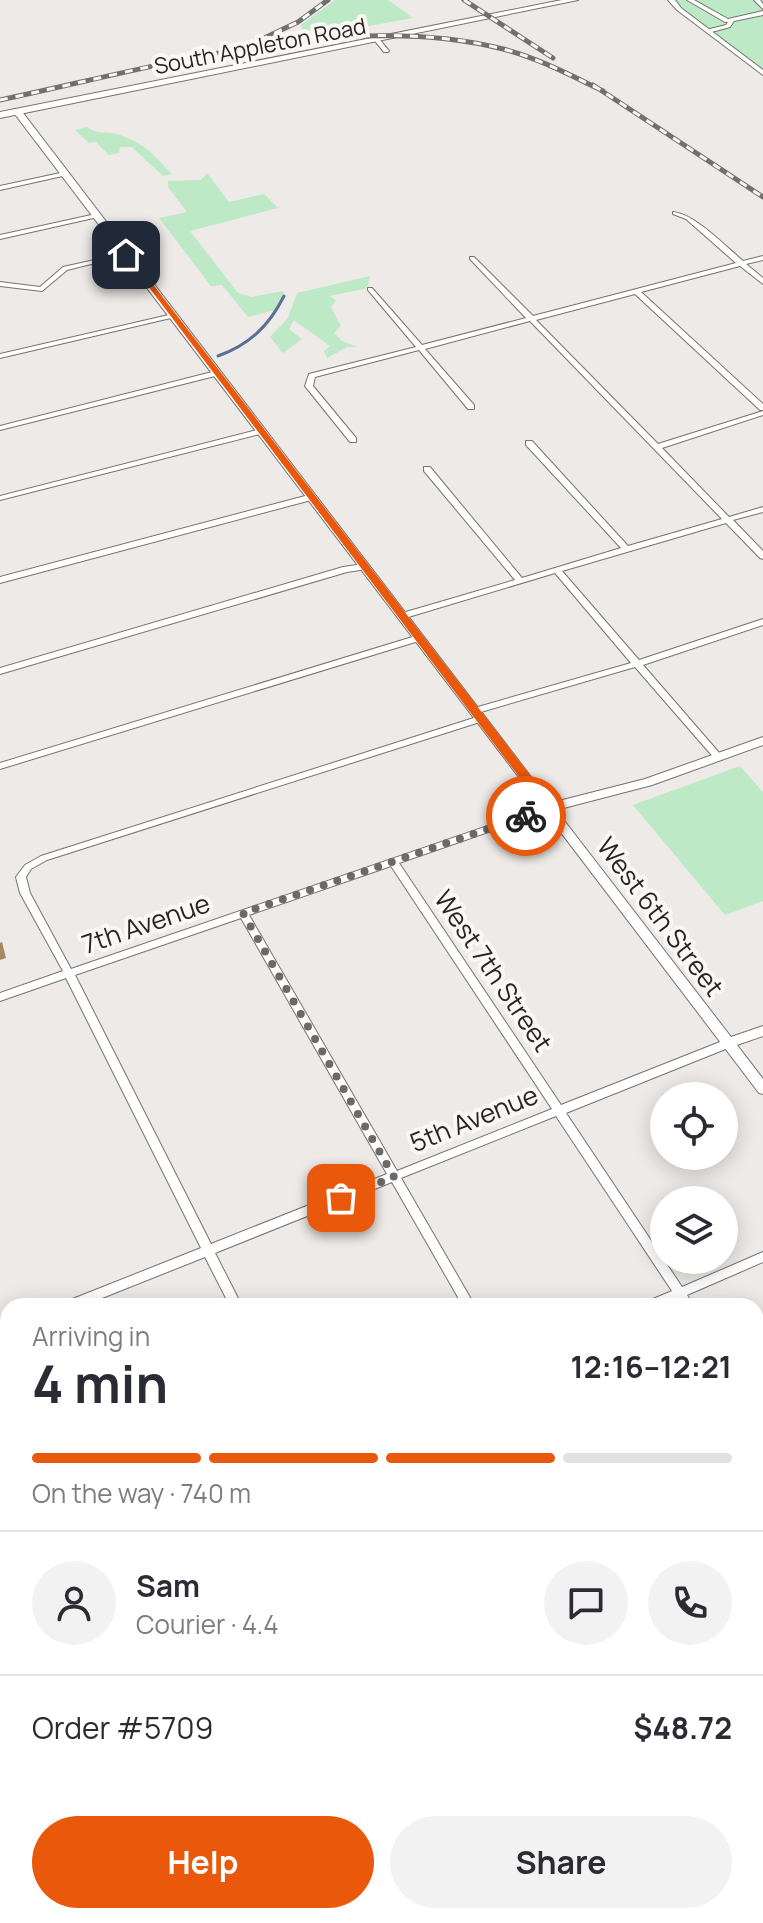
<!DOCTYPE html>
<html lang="en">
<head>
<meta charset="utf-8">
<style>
  :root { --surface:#fff; --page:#f2f2f3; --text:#2b2b33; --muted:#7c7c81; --line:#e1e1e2; --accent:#ea580c }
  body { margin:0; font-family:Manrope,sans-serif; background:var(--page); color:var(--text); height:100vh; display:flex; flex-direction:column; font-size:30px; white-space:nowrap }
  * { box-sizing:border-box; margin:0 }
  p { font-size:26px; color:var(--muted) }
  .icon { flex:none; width:44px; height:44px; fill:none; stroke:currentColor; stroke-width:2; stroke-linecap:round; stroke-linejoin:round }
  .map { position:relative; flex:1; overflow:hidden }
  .panel { position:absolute; left:0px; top:1298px; width:764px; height:626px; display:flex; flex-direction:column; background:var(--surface); border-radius:24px 24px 0 0; box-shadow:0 4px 20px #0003 }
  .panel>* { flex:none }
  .tools { position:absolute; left:650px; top:1082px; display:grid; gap:16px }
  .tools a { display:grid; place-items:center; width:88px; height:88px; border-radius:50%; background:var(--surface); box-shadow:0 4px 20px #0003; font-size:40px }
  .pin { position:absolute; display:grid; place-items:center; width:68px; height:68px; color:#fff; margin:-34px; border-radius:16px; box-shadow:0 4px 12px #0006 }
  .courier { position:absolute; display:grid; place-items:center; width:80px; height:80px; margin:-40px; border:6px solid #ea580c; border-radius:50%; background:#fff; color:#222; box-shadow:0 2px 10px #0007 }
  .headline em { font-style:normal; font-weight:700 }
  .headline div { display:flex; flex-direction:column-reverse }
  .headline { display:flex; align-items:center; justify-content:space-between; height:136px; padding:0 32px }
  h1 { font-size:52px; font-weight:700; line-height:60px }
  .bar { display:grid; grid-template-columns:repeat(4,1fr); gap:12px 8px; align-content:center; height:96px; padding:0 32px }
  .bar i { height:10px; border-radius:6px; background:var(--line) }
  .bar .current { background:var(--accent) }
  .bar p { grid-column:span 4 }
  .line { display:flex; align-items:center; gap:20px; padding:0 32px; border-top:2px solid var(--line) }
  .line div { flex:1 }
  .round { display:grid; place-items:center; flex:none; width:84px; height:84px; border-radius:42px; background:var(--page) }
  .button { display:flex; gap:16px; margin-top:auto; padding:16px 32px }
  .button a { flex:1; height:92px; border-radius:48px; background:var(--accent); color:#fff; font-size:32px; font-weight:700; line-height:92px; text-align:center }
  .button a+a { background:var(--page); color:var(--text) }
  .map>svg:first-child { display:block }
  .green { fill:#bee9c6 }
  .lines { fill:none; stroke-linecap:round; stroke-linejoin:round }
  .stream { stroke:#5b6f94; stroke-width:3 }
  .minor-casing { stroke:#757370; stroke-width:2 }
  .tertiary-casing { stroke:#757370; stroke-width:2 }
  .secondary-casing { stroke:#757370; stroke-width:2 }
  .minor { fill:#fff; fill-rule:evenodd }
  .tertiary { fill:#fff; fill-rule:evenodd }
  .secondary { fill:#fff; fill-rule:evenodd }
  .rail-casing { stroke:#72706e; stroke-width:5 }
  .rail { stroke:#faf7f4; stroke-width:3; stroke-dasharray:8; stroke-linecap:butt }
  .shaded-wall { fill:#a88963 }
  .route { fill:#ea580c }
  .done { stroke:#6c6a68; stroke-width:8; stroke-dasharray:0 14.4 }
  .labels { text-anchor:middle; stroke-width:8; stroke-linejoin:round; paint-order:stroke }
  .far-street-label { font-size:22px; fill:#262523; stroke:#faf7f4 }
  .street-label { font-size:26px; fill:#262523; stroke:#faf7f4 }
</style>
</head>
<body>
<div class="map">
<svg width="763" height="1923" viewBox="0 0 763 1923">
  <rect width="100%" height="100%" fill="#edeae7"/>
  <path class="green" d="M 335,0 L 388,0 L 413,18 L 364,27 L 303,31 L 301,25 Z
    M 671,0 L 763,0 L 763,73 L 679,9 Z
    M 87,127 C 98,135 105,131 117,134 C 147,144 151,153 172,174 L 163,176 L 132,147 L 120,147 L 119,153 L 109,155 L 96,142 L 89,143 L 75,130 Z
    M 207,173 L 229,202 L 264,194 L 278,208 L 190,231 L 238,293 L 252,297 L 283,291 L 284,296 L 274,310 L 248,317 L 222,285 L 211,286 L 159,218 L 187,212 L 168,187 L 168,181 L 201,180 Z
    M 370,276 L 368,286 L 364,289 L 329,296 L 336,300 L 331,307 L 341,326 L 334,333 L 342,341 L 358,347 L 347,347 L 327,358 L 324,351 L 330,346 L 294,320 L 289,329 L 302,339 L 283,353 L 270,337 L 288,318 L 297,293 Z
    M 740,766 L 763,792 L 763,901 L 725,915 L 633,805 Z"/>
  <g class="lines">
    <path class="stream" d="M 218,356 C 249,345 269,326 284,296"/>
    <g class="minor-casing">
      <path id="minor" d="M 687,0 L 694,0 L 728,19 L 763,11 L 763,15 L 734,21 L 730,27 L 708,33 L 705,31 L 706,30 L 726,25 L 728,22 L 725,22 Z
        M 754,0 L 760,0 L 763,4 L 763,9 Z
        M 376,40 L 380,40 L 389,51 L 388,52 L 384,52 L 375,41 Z
        M 65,172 L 67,173 L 67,175 L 0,190 L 0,186 Z
        M 673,212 C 695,214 725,246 743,261 L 763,256 L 763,260 L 746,264 L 763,278 L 763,284 L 740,266 L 641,292 L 763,404 L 763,410 L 760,410 L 635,294 L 536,320 L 658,444 L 763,411 L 763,415 L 662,448 L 729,517 L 763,507 L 763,512 L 733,520 L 763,551 L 763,559 L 760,558 L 726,523 L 562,571 L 639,660 L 763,619 L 763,625 L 643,665 L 721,755 L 723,757 L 718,760 L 715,759 L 635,667 L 474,714 L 471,713 L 470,711 L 471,709 L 631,663 L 555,573 L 405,618 L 402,619 L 398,616 L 399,614 L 515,580 L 424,471 L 424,467 L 430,467 L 522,578 L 621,548 L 526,445 L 526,441 L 532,441 L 628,546 L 722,519 L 530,321 L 425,349 L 474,405 L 474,409 L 468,409 L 419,350 L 315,377 L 313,386 L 356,438 L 356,442 L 350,442 L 305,386 L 309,374 L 416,347 L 368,290 L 368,288 L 372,288 L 422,345 L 526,318 L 470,259 L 470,257 L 474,257 L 533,316 L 736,263 L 686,219 L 673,214 Z
        M 96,214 L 98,215 L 98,217 L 0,239 L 0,235 Z
        M 126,253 L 128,254 L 128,256 L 99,263 L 123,275 L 142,274 L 145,276 L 144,277 L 122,279 L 91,264 L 67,270 L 42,291 L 0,286 L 0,282 L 40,287 L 63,267 Z
        M 173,314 L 177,316 L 175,317 L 0,358 L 0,354 Z
        M 216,371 L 220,373 L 219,375 L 0,430 L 0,426 Z
        M 261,429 L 265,431 L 264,433 L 0,500 L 0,496 Z
        M 309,495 L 312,495 L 316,497 L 315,499 L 0,583 L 0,577 Z
        M 364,564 L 368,567 L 367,569 L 347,572 L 0,674 L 0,668 L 343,567 Z
        M 419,635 L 423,638 L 422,640 L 0,769 L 0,763 Z
        M 480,716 L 483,717 L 484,719 L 483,721 L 47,860 L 31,869 L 26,877 L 30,893 L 71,969 L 546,806 L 552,806 L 554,808 L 552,810 L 399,863 L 561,1105 L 725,1040 L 733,1040 L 734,1043 L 733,1046 L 566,1113 L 682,1287 L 763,1252 L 763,1262 L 687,1295 L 694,1306 L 682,1306 L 677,1300 L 662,1306 L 644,1306 L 646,1302 L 672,1291 L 556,1116 L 401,1178 L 475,1306 L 463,1306 L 392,1182 L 215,1253 L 242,1306 L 230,1306 L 205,1257 L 82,1306 L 63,1306 L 65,1302 L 201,1248 L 66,978 L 0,1001 L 0,993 L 63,971 L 20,893 L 16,877 L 25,865 L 41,856 ZM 391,866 L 552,1109 L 397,1171 L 249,915 ZM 241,918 L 387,1174 L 211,1244 L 75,975 Z
        M 8,1326 L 8,1336 L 0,1339 L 0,1329 Z
        M 756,1403 C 763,1407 763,1416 763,1425 C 754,1421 756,1412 756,1403 Z
        M 8,1534 L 8,1546 L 0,1549 L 0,1537 Z
        M 763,1559 L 763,1571 L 756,1574 L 756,1562 Z
        M 8,1780 L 8,1794 L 0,1798 L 0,1784 Z
        M 756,1795 C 763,1799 763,1811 763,1821 C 753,1817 756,1805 756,1795 Z
        M 236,1916 L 250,1916 L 253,1923 L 239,1923 Z
        M 525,1916 L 540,1916 L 543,1923 L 528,1923 Z"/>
    </g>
    <g class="tertiary-casing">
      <path id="tertiary" d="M 668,0 L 675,0 L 681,8 L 763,70 L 763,75 L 677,10 Z
        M 14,109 L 20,109 L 551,803 L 645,779 L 763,737 L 763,745 L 652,785 L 556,810 L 731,1037 L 763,1026 L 763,1036 L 737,1045 L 763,1079 L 763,1094 L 759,1093 L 14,113 Z"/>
    </g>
    <g class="secondary-casing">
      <path id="secondary" d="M 562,0 L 578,0 L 0,118 L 0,112 Z"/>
    </g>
    <use href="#minor" class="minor"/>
    <use href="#tertiary" class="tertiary"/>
    <use href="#secondary" class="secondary"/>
    <g class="rail-casing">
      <path id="rail" d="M 464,0 L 553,58
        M 260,40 L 298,22 L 328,0
        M 593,85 L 763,197
        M 0,100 C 153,68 348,9 503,49 C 538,58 570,75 603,91"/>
    </g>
    <use href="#rail" class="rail"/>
  </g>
  <path class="shaded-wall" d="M 2,942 L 6,958 L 0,960 L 0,943 Z"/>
  <path class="route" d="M 123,253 L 129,253 L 553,805 L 553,811 L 522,819 L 522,813 L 541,806 Z"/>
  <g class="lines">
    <path class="done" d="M 341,1198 L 394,1177 L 243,913 L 526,816"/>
  </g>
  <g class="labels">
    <g class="far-street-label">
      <text transform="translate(260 46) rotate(-11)" y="8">South Appleton Road</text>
    </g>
    <g class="street-label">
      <text transform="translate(660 917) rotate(53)" y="9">West 6th Street</text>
      <text transform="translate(146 924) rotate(-19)" y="9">7th Avenue</text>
      <text transform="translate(493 971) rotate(56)" y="9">West 7th Street</text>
      <text transform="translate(474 1119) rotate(-22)" y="9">5th Avenue</text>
    </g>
  </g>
</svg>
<div class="tools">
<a><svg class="icon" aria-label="locate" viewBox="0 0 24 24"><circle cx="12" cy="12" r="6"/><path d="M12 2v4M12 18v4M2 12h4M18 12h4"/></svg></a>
<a><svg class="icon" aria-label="layers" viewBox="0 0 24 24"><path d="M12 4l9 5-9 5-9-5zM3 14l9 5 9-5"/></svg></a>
</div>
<div class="pin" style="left:341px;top:1198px;background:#ea580c"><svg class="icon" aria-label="bag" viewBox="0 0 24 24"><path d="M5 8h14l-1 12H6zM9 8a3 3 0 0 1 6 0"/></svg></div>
<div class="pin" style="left:126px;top:255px;background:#1f2937"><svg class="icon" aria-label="home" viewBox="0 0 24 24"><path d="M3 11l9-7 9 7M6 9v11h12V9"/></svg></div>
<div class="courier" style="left:526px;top:816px"><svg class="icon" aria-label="bike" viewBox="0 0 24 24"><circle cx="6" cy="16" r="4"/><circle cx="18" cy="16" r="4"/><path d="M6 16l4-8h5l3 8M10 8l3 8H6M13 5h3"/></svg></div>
<section class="panel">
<div class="headline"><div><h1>4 min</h1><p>Arriving in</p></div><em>12:16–12:21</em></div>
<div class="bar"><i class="current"></i><i class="current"></i><i class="current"></i><i></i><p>On the way · 740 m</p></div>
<div class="line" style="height:144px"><a class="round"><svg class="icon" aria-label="person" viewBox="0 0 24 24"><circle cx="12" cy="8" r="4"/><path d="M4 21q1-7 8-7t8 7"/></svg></a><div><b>Sam</b><p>Courier · 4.4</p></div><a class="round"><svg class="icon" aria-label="chat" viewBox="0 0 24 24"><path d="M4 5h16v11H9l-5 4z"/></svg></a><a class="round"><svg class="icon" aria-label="phone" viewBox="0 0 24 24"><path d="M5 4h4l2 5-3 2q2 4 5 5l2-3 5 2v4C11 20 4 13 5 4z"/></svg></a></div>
<div class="line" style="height:104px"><div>Order #5709</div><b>$48.72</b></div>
<div class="button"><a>Help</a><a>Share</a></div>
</section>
</div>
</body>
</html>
